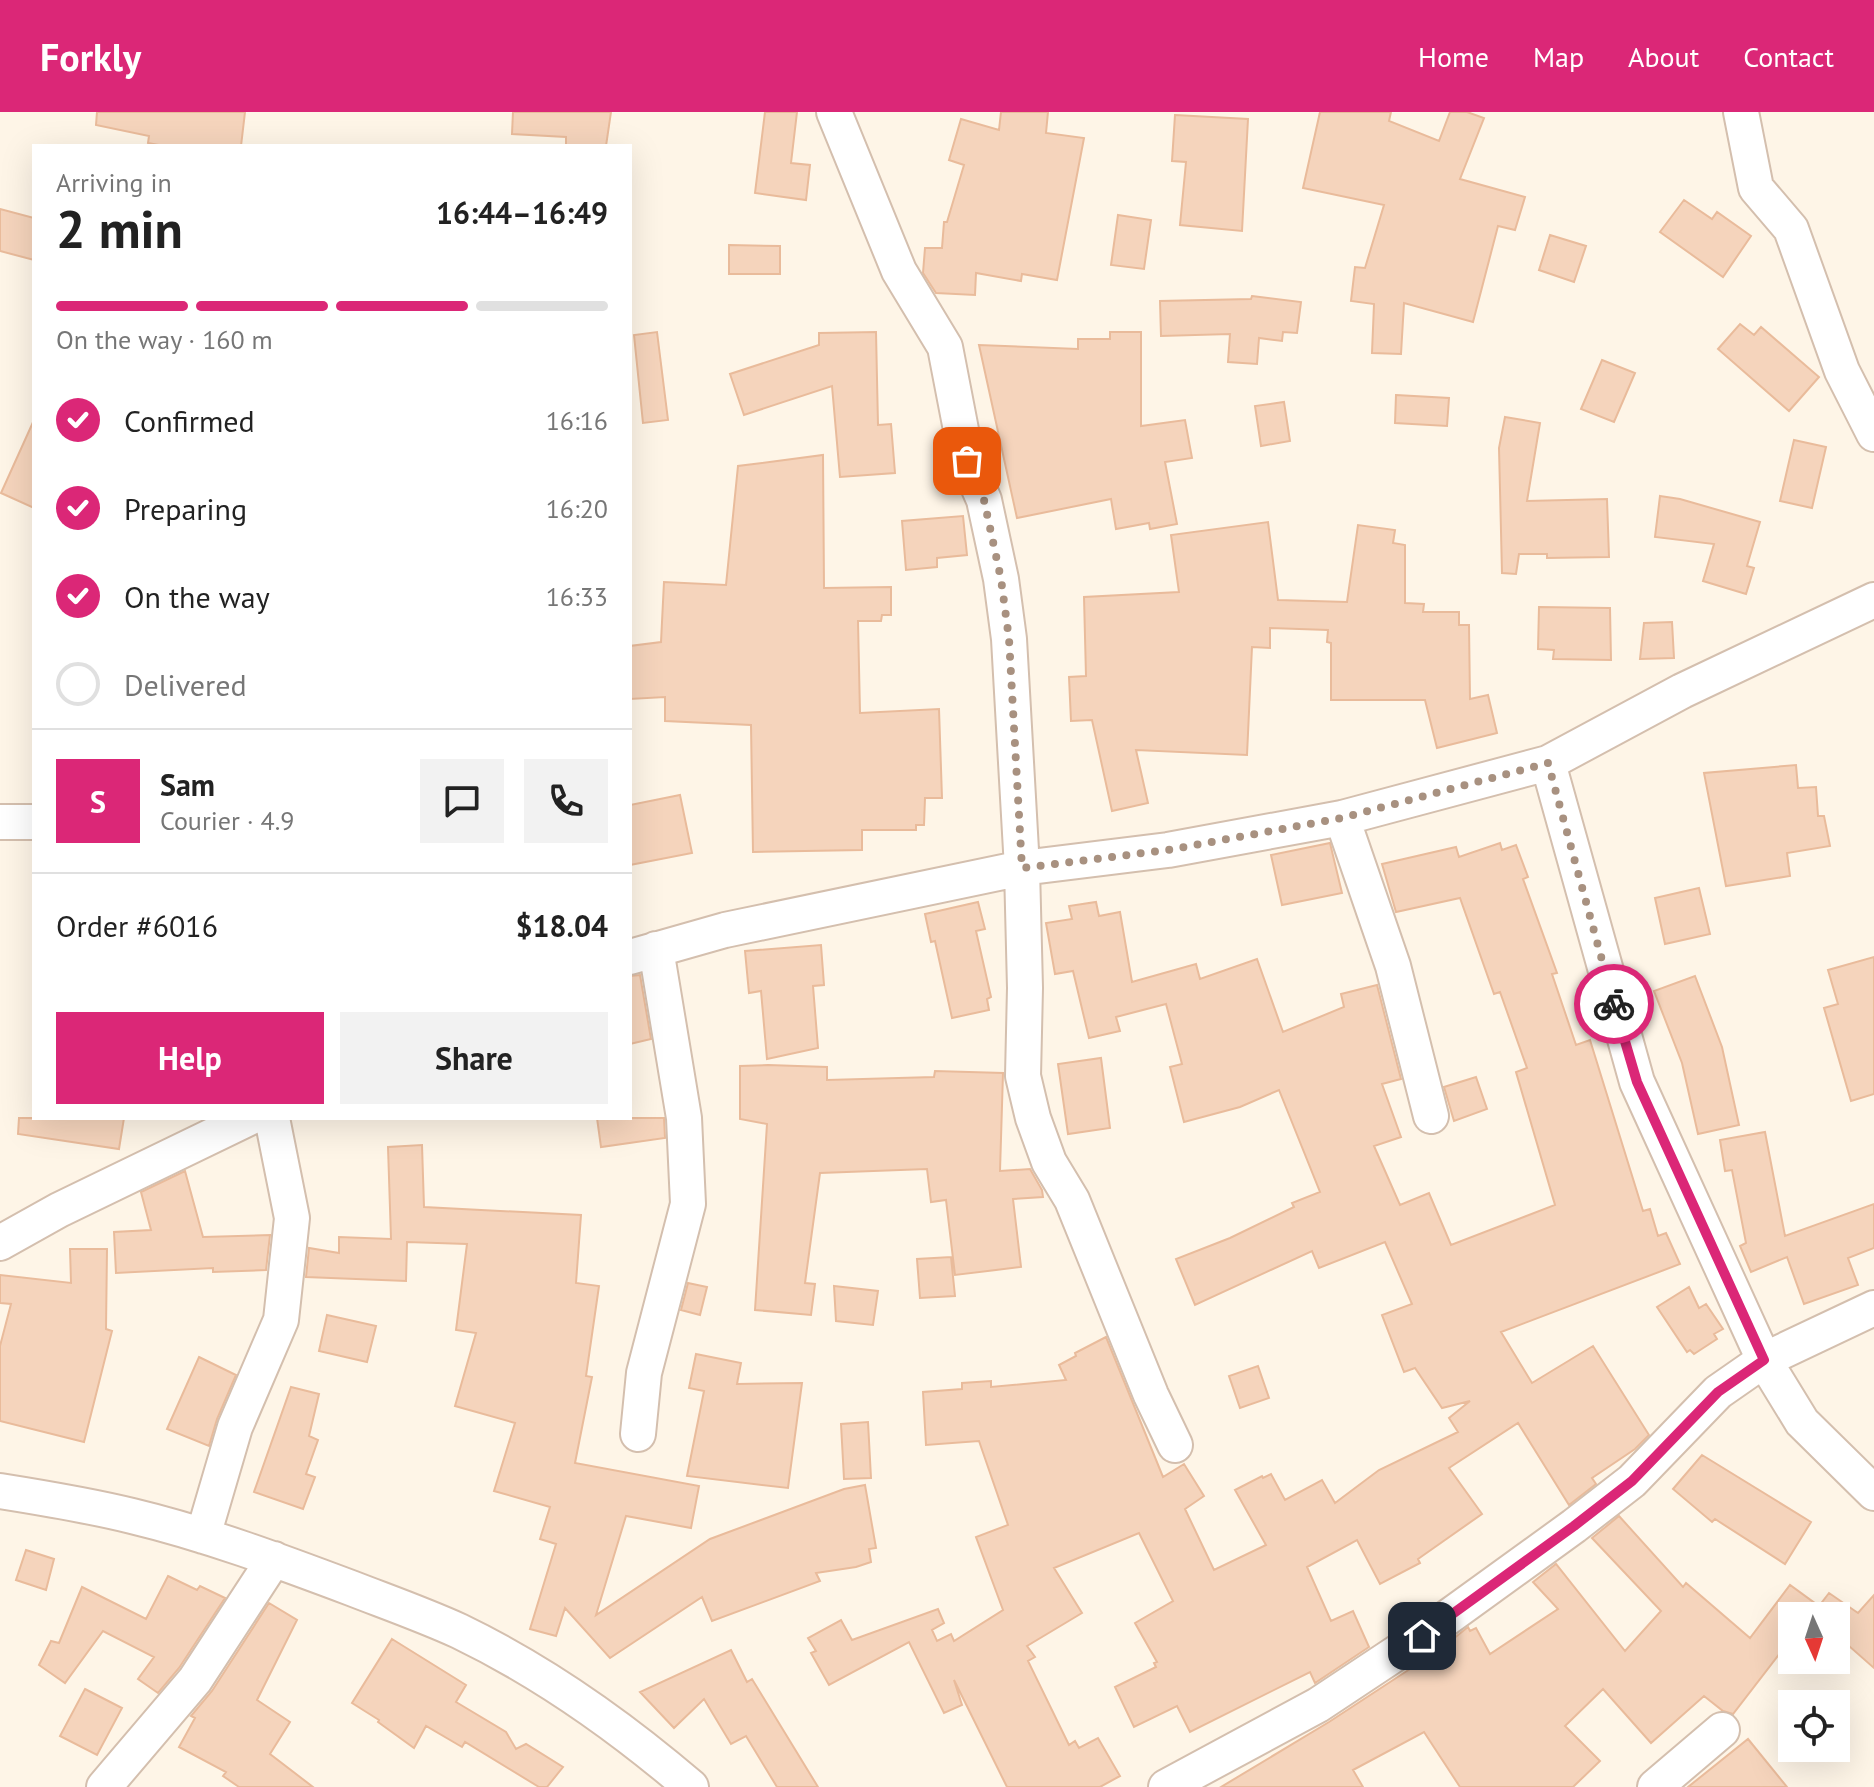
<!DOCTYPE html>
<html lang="en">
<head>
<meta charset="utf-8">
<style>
  :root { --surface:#fff; --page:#f2f2f2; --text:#222; --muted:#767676; --line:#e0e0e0; --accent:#db2777 }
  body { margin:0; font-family:"PT Sans",sans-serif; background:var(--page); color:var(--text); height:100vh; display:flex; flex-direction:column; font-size:30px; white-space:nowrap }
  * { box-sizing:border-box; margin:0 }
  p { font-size:26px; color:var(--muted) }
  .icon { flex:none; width:44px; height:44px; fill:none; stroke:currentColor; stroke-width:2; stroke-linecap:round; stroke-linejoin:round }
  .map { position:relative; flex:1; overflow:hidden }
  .details { position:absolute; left:32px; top:32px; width:600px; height:976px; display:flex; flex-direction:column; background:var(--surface); border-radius:0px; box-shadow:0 8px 32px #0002 }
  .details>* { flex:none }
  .needle { width:52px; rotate:177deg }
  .controls { position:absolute; left:1778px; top:1490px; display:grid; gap:16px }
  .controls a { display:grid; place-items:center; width:72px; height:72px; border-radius:0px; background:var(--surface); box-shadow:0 8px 32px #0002; font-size:40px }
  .pin { position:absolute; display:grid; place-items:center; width:68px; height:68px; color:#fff; margin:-34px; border-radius:16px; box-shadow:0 4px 12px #0006 }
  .courier { position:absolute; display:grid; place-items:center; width:80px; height:80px; margin:-40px; border:6px solid #db2777; border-radius:50%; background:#fff; color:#222; box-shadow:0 2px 10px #0007 }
  .summary em { font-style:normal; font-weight:800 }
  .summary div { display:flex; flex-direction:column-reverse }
  .summary { display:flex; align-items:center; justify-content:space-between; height:136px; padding:0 24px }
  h1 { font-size:52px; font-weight:800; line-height:60px }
  .bar { display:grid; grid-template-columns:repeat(4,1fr); gap:12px 8px; align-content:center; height:96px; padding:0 24px }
  .bar i { height:10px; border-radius:6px; background:var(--line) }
  .bar .selected { background:var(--accent) }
  .bar p { grid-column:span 4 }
  .line { display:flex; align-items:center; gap:20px; padding:0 24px; border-top:2px solid var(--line) }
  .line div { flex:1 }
  .round { display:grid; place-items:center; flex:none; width:84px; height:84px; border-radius:0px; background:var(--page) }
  ol { padding:0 24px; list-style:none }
  li { display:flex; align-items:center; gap:24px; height:88px }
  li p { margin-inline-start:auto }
  li .icon { padding:8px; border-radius:50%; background:var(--accent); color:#fff; stroke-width:4 }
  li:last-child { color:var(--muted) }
  li i { width:44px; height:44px; border:4px solid var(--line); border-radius:50% }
  .button { display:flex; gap:16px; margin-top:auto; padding:16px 24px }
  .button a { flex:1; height:92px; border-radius:0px; background:var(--accent); color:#fff; font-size:32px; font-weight:800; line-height:92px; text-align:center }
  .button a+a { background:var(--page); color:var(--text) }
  header { display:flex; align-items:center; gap:48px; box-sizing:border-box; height:112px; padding:0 40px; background:var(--accent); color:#fff }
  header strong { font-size:38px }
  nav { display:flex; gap:44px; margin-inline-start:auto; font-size:28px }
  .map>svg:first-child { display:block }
  .building { fill:#f5d4bc; stroke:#e9bb9b; stroke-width:2 }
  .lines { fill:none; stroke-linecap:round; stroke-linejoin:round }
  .minor-casing { stroke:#d4bfae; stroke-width:38 }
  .minor { stroke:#fff; stroke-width:34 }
  .done { stroke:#a89180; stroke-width:8; stroke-dasharray:0 14.4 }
  .route { stroke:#db2777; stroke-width:10 }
</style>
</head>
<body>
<header>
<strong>Forkly</strong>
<nav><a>Home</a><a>Map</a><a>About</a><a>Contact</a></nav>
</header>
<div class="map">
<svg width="1874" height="1675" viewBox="0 0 1874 1675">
  <rect width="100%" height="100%" fill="#fef5e7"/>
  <path class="building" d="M 97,0 L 245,0 L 241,34 L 164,34 L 148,31 L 149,24 L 96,13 Z
    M 513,0 L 611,0 L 606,34 L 566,34 L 566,25 L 512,22 Z
    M 765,0 L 797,0 L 791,51 L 810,53 L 806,88 L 755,81 Z
    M 1001,0 L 1048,0 L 1046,21 L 1084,26 L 1057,168 L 1022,162 L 1021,169 L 976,161 L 975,183 L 936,181 L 923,161 L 925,136 L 942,136 L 944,110 L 947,110 L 964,53 L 949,48 L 961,7 L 999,18 Z
    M 1320,0 L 1391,0 L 1389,9 L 1439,29 L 1450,0 L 1467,0 L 1484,6 L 1460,67 L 1525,85 L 1515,118 L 1498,114 L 1473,210 L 1404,191 L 1401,242 L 1372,241 L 1374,192 L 1351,189 L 1355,155 L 1365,156 L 1384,93 L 1303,76 Z
    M 1175,3 L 1248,7 L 1242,119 L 1180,113 L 1186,50 L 1172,49 Z
    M 1684,88 L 1712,107 L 1717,100 L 1751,124 L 1723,165 L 1660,120 Z
    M 0,97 L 34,106 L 34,148 L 0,139 Z
    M 1118,103 L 1151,108 L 1144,157 L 1111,153 Z
    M 1550,123 L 1586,134 L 1574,170 L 1539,158 Z
    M 729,133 L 780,134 L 780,162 L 729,162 Z
    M 1252,184 L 1301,190 L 1297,221 L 1283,220 L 1282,229 L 1259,226 L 1257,252 L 1228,250 L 1230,222 L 1161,224 L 1160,189 L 1251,187 Z
    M 1740,212 L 1754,223 L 1761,215 L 1819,265 L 1789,299 L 1718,237 Z
    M 657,220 L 668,308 L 643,311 L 634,223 Z
    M 876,220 L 878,313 L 891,312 L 895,361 L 840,365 L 832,274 L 744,303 L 730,262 L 819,233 L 819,221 Z
    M 1110,220 L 1141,220 L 1141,314 L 1185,308 L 1192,346 L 1165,350 L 1177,412 L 1150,417 L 1149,411 L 1116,417 L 1111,387 L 1017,406 L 979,233 L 1078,237 L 1078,227 L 1110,227 Z
    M 1602,248 L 1635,261 L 1614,310 L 1581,297 Z
    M 1396,283 L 1449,286 L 1447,314 L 1395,311 Z
    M 1284,290 L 1290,329 L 1261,334 L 1255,294 Z
    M 1505,305 L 1540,311 L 1527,389 L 1607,387 L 1609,445 L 1547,446 L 1547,442 L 1519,442 L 1516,462 L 1502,461 L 1499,336 Z
    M 34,308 L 34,396 L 1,381 Z
    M 1794,328 L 1826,335 L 1812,396 L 1780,389 Z
    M 823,343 L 824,476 L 891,475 L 891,503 L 882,503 L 881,509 L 858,509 L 860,601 L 939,597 L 942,686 L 925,686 L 924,713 L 916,713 L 916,718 L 862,718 L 862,738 L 753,740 L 751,613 L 665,609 L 665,585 L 630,587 L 630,534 L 661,530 L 664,470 L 726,473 L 738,354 Z
    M 1660,384 L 1680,387 L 1760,410 L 1747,454 L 1754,456 L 1746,482 L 1703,469 L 1714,432 L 1655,425 Z
    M 963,404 L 967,443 L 937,446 L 937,455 L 906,458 L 902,409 Z
    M 1268,410 L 1278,488 L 1347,490 L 1358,413 L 1395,418 L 1393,431 L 1405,433 L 1405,491 L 1424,492 L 1423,500 L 1459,500 L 1459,513 L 1469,513 L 1470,587 L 1488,583 L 1497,621 L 1437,636 L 1425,588 L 1331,588 L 1331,531 L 1327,530 L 1328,518 L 1270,516 L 1270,536 L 1252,535 L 1247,643 L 1136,638 L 1148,691 L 1112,699 L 1092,608 L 1071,609 L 1069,565 L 1086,564 L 1084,485 L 1179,480 L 1171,423 Z
    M 1539,495 L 1610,496 L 1611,548 L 1553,547 L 1554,538 L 1538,537 Z
    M 1672,510 L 1674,546 L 1640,547 L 1644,511 Z
    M 1796,653 L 1798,676 L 1816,675 L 1818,704 L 1824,704 L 1830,734 L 1787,741 L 1790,764 L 1726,774 L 1704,661 Z
    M 680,683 L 692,741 L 630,753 L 630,693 Z
    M 1330,731 L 1342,781 L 1282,793 L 1271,743 Z
    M 1500,731 L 1502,738 L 1516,733 L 1528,765 L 1523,767 L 1557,861 L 1552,862 L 1576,933 L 1590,928 L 1643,1099 L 1650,1097 L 1658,1124 L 1666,1121 L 1680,1152 L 1501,1220 L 1532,1271 L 1593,1234 L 1649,1323 L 1635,1337 L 1592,1366 L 1596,1372 L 1569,1393 L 1518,1311 L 1449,1356 L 1482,1402 L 1418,1447 L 1420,1451 L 1380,1472 L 1357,1428 L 1307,1455 L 1331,1509 L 1353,1499 L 1369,1535 L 1315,1571 L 1310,1560 L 1190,1620 L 1177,1594 L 1134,1615 L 1115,1575 L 1156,1555 L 1154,1551 L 1157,1550 L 1135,1511 L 1173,1489 L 1139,1421 L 1054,1456 L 1082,1501 L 1027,1534 L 1035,1545 L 1028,1549 L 1069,1633 L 1075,1629 L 1079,1636 L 1098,1626 L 1120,1664 L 1100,1675 L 1007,1675 L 954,1568 L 962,1593 L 944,1601 L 909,1530 L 829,1573 L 811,1541 L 816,1539 L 808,1526 L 841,1508 L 852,1528 L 938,1497 L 944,1511 L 932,1518 L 937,1529 L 951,1522 L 954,1529 L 1003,1498 L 976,1425 L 1008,1413 L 979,1329 L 926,1333 L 923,1280 L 962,1277 L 962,1271 L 991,1269 L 991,1275 L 1066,1268 L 1059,1253 L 1076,1244 L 1075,1241 L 1106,1225 L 1163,1365 L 1184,1352 L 1204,1384 L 1185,1397 L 1214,1458 L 1266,1433 L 1235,1378 L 1262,1364 L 1263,1366 L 1271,1362 L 1285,1388 L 1322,1368 L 1335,1391 L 1379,1358 L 1458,1320 L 1449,1306 L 1470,1289 L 1442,1296 L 1415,1256 L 1404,1260 L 1382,1203 L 1412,1192 L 1385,1130 L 1319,1156 L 1312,1139 L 1195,1193 L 1176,1147 L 1230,1126 L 1294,1095 L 1292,1091 L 1320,1080 L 1279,978 L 1240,995 L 1184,1010 L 1170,955 L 1182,952 L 1166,892 L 1116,905 L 1120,919 L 1089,926 L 1073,859 L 1055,862 L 1046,811 L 1072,807 L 1069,794 L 1096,790 L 1099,804 L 1120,800 L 1132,870 L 1196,852 L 1200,867 L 1257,847 L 1283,920 L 1344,895 L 1341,882 L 1377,873 L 1401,967 L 1382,972 L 1401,1025 L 1374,1034 L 1400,1093 L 1429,1081 L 1451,1133 L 1555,1093 L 1516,960 L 1527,956 L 1500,880 L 1494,882 L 1460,786 L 1396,800 L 1382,752 L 1456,735 L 1459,745 Z
    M 1699,776 L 1710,822 L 1665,832 L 1655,786 Z
    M 978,790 L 985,817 L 976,819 L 991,885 L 987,887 L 989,898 L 952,906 L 935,829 L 931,830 L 925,802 Z
    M 821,833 L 824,873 L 813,874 L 818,936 L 767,947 L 761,879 L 749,881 L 745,839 Z
    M 1874,845 L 1874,982 L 1851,989 L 1824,896 L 1838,892 L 1828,858 Z
    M 640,863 L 651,927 L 630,932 L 630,864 Z
    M 1695,864 L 1722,935 L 1739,1013 L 1698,1022 L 1682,951 L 1654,879 Z
    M 1101,946 L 1110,1016 L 1068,1022 L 1058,952 Z
    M 768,953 L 827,955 L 827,968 L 934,965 L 935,959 L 1003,961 L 1000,1059 L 1030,1057 L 1042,1078 L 1043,1085 L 1013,1087 L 1021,1155 L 955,1163 L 946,1088 L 931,1090 L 927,1057 L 820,1061 L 805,1171 L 815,1172 L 811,1203 L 755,1198 L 767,1012 L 740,1007 L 740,954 Z
    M 1476,965 L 1487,997 L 1454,1009 L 1444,975 Z
    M 19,1006 L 124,1006 L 119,1037 L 18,1022 Z
    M 597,1006 L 664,1006 L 665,1026 L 601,1035 Z
    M 1765,1020 L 1785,1124 L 1874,1092 L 1874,1136 L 1848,1146 L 1858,1173 L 1804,1192 L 1787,1145 L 1751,1160 L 1740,1134 L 1746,1131 L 1732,1058 L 1725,1059 L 1720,1028 Z
    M 422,1033 L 424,1095 L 581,1103 L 576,1171 L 599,1174 L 586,1264 L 592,1265 L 575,1351 L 699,1374 L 691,1416 L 626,1404 L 596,1503 L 710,1427 L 844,1377 L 865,1373 L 876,1436 L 869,1437 L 871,1450 L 856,1455 L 816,1461 L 820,1469 L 712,1509 L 702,1485 L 610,1546 L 565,1496 L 556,1524 L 530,1517 L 556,1432 L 540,1427 L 550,1395 L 494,1379 L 515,1311 L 455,1294 L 476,1221 L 456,1218 L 467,1132 L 407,1130 L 406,1169 L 306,1165 L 309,1136 L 339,1141 L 339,1125 L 391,1127 L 388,1035 Z
    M 185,1059 L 203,1125 L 270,1123 L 266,1158 L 213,1160 L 213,1156 L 116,1161 L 114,1120 L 151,1118 L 141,1080 Z
    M 70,1137 L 107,1137 L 106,1217 L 112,1219 L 84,1330 L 0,1309 L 0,1234 L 11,1192 L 0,1191 L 0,1163 L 71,1171 Z
    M 951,1145 L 955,1184 L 920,1186 L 917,1147 Z
    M 688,1171 L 707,1175 L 700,1203 L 681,1198 Z
    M 834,1174 L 878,1179 L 873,1213 L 836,1209 Z
    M 1689,1175 L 1699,1196 L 1706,1192 L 1723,1217 L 1714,1222 L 1717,1227 L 1694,1242 L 1690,1238 L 1687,1240 L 1657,1195 Z
    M 327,1203 L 376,1214 L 367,1250 L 319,1239 Z
    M 696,1242 L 741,1251 L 737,1272 L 802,1271 L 788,1376 L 687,1364 L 704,1279 L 689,1276 Z
    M 199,1245 L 236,1263 L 217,1307 L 209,1334 L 167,1317 Z
    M 1258,1254 L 1269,1286 L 1240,1296 L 1229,1264 Z
    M 291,1275 L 319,1282 L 309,1324 L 318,1328 L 306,1362 L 315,1365 L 303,1397 L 254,1380 Z
    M 868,1310 L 871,1366 L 844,1367 L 841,1312 Z
    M 1702,1343 L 1811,1410 L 1785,1452 L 1715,1407 L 1712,1410 L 1673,1377 Z
    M 1619,1404 L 1683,1475 L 1686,1471 L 1750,1526 L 1790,1473 L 1819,1494 L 1829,1481 L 1858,1501 L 1874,1483 L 1874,1556 L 1840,1526 L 1836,1530 L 1836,1504 L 1792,1504 L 1792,1536 L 1787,1532 L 1733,1602 L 1723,1599 L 1704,1584 L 1651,1631 L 1603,1577 L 1565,1614 L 1600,1649 L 1573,1675 L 1460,1675 L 1424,1620 L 1353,1658 L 1363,1675 L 1221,1675 L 1329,1610 L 1442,1536 L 1468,1515 L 1470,1519 L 1476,1516 L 1490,1542 L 1558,1497 L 1533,1470 L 1556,1452 L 1625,1539 L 1661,1499 L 1592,1426 Z
    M 26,1438 L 54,1447 L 46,1478 L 16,1468 Z
    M 168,1464 L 197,1478 L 200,1474 L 225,1486 L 179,1556 L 158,1581 L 138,1567 L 154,1545 L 103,1519 L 65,1571 L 39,1553 L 51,1529 L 59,1531 L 82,1475 L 146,1507 Z
    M 269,1491 L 297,1508 L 257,1588 L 290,1610 L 270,1642 L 313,1675 L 239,1675 L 223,1664 L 226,1660 L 179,1635 L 195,1606 L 191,1604 L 212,1579 Z
    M 392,1527 L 466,1573 L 456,1590 L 506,1620 L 516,1637 L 526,1632 L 563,1655 L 547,1675 L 539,1675 L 465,1630 L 462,1635 L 426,1614 L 414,1636 L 378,1610 L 379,1608 L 352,1591 Z
    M 731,1538 L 747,1570 L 752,1567 L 818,1675 L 777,1675 L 746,1624 L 731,1632 L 704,1587 L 674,1616 L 640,1580 Z
    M 85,1577 L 122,1596 L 97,1643 L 60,1624 Z
    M 1748,1627 L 1787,1675 L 1688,1675 Z"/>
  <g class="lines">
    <g class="minor-casing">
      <path id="minor" d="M 834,0 L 899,159 L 945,235 L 967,349 L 984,388 L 1001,467 L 1009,527 L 1022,756 L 1025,876 L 1023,964 L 1033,1006 L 1049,1050 L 1072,1088 L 1151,1283 L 1175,1333
        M 1741,0 L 1756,76 L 1791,117 L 1842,259 L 1874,322
        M 1548,651 L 1637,970 L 1764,1248 L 1802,1310 L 1874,1381
        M 1342,706 L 1393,854 L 1431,1004
        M 0,710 L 34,710
        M 630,845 L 725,818 L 1022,756 L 1168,738 L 1342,706 L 1548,651 L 1682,579 L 1874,488
        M 0,1131 L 59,1098 L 249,1006
        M 638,1322 L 644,1261 L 688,1092 L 684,1006 L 656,837
        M 0,1379 C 44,1386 88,1393 132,1404 C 207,1422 279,1449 351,1476 C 387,1490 424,1503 459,1519 C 542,1559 621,1615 691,1675
        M 203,1424 L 235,1315 L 281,1208 L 292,1106 L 272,1006
        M 104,1675 L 195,1568 L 274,1447
        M 1166,1675 L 1318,1593 L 1422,1524 L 1574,1414 L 1632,1369 L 1718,1280 L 1764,1248 L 1874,1196
        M 1655,1675 L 1722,1618"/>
    </g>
    <use href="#minor" class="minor"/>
  </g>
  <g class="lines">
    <path class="done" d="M 967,349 L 984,388 L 1001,467 L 1009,527 L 1022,756 L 1168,738 L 1342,706 L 1548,651 L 1614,892"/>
    <path class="route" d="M 1422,1524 L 1574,1414 L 1632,1369 L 1718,1280 L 1764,1248 L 1637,970 L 1614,892"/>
  </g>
</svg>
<div class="controls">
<a><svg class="needle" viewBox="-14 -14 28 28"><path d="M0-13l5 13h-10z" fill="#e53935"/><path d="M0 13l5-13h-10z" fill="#767676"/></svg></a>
<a><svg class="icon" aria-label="locate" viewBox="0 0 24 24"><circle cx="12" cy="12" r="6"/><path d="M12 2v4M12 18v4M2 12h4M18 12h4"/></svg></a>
</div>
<div class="pin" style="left:967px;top:349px;background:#ea580c"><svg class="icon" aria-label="bag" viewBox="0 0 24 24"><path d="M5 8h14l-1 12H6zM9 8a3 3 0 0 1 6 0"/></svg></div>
<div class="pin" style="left:1422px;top:1524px;background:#1f2937"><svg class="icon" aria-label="home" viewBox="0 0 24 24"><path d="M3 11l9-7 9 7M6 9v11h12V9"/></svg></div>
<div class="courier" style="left:1614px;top:892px"><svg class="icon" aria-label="bike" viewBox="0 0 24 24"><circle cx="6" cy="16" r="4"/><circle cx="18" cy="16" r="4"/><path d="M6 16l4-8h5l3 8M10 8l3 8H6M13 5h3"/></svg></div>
<section class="details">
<div class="summary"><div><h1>2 min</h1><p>Arriving in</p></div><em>16:44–16:49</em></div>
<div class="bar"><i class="selected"></i><i class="selected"></i><i class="selected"></i><i></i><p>On the way · 160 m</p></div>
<ol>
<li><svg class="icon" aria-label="check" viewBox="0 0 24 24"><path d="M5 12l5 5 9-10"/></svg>Confirmed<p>16:16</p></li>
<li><svg class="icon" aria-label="check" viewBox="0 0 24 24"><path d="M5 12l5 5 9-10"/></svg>Preparing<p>16:20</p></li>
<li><svg class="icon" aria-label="check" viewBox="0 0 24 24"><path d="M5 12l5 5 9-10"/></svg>On the way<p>16:33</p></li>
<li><i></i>Delivered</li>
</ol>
<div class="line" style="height:144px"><b class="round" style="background:var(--accent);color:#fff">S</b><div><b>Sam</b><p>Courier · 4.9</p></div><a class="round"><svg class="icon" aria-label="chat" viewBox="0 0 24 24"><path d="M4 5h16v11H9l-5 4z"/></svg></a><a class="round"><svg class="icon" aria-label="phone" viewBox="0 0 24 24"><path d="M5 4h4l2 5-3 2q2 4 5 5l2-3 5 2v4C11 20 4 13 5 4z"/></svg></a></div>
<div class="line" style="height:104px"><div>Order #6016</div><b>$18.04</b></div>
<div class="button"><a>Help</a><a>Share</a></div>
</section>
</div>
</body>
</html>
